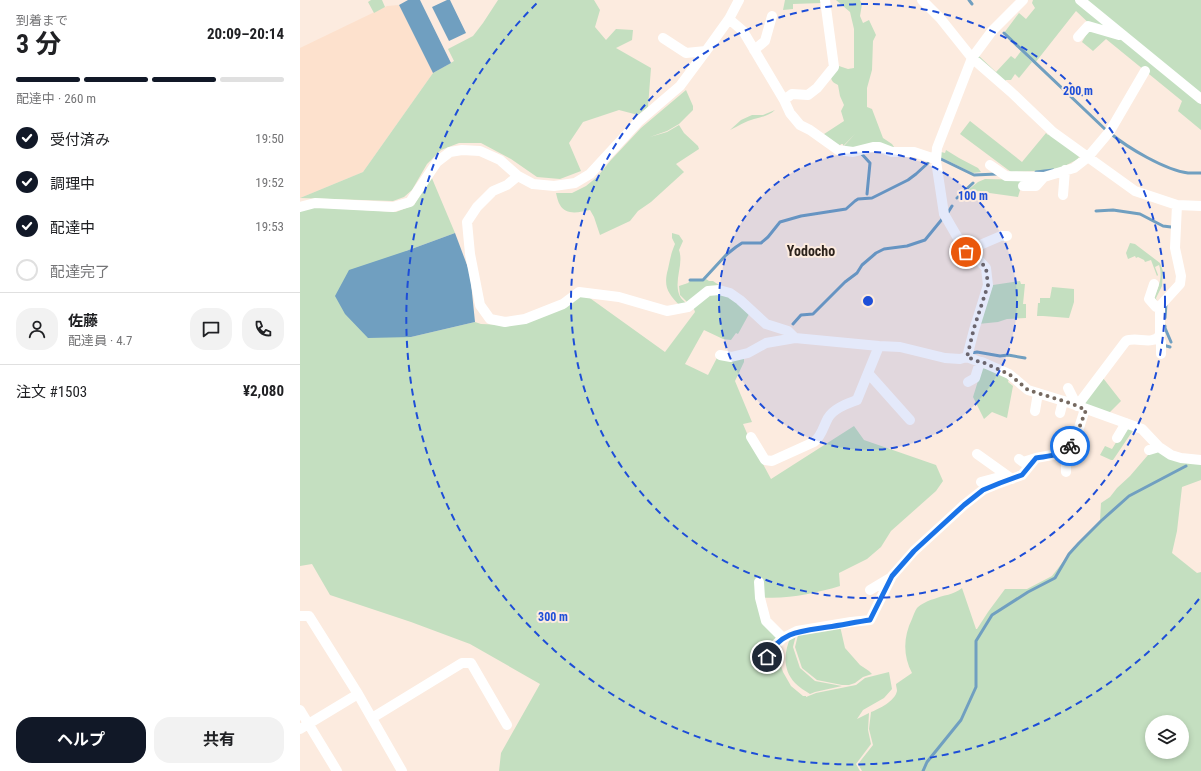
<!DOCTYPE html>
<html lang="ja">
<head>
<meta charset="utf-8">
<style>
  :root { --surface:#fff; --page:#f2f2f2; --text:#202124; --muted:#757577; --line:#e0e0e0; --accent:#111827 }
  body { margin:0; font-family:"Roboto Condensed","Noto Sans JP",sans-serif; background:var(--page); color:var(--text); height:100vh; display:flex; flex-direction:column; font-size:15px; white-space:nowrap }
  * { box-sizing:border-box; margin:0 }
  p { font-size:13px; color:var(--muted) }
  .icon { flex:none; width:22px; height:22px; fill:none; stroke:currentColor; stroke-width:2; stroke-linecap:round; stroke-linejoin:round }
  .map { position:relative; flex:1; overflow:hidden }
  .side { display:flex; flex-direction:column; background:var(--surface); width:300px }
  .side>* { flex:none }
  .buttons { position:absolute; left:845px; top:715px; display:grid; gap:8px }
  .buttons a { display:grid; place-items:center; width:44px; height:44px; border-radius:50%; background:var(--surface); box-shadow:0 2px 6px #0003; font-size:20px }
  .pin { position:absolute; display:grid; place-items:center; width:34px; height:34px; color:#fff; margin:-17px; border:2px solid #fff; border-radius:50%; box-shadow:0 1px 4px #0007 }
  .courier { position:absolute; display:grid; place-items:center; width:40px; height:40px; margin:-20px; border:3px solid #1a73e8; border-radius:50%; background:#fff; color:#222; box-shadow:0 1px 5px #0007 }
  .overview em { font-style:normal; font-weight:700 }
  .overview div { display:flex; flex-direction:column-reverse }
  .overview { display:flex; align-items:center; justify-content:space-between; height:68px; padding:0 16px }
  h1 { font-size:26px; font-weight:700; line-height:30px }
  .bar { display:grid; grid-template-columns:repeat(4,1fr); gap:6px 4px; align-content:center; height:48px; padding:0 16px }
  .bar i { height:5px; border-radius:3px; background:var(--line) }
  .bar .active { background:var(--accent) }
  .bar p { grid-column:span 4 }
  .line { display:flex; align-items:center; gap:10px; padding:0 16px; border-top:1px solid var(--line) }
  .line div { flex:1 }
  .round { display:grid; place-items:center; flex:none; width:42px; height:42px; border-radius:16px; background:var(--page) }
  ol { padding:0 16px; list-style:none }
  li { display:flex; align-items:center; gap:12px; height:44px }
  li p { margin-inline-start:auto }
  li .icon { padding:4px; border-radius:50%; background:var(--accent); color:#fff; stroke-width:4 }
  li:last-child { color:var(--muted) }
  li i { width:22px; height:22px; border:2px solid var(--line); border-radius:50% }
  .button { display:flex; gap:8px; margin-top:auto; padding:8px 16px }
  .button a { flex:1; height:46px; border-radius:16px; background:var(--accent); color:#fff; font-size:16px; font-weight:700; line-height:46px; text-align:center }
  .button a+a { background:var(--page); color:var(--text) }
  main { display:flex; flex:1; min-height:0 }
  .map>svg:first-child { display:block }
  .built { fill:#fde1cd }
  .green { fill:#c4dfc0; fill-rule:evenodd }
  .water { fill:#709fc0 }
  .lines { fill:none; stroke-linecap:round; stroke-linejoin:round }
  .stream { stroke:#709fc0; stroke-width:3 }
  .minor { stroke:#fff; stroke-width:10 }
  .done { stroke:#756960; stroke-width:4; stroke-dasharray:0 7.2 }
  .route { stroke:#1a73e8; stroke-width:5 }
  .ring { fill:none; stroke:#1d4ed8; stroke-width:2; stroke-dasharray:7 5 }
  .labels { text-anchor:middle; stroke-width:4; stroke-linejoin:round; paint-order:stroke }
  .quarter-label { font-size:14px; font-weight:bold; fill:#2d231c; stroke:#fcebdf }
  .centre { fill:#1d4ed8; stroke:#fcebdf; stroke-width:2 }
  .ring-label { font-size:12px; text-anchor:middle; font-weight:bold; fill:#1d4ed8; stroke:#fcebdf; stroke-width:4; stroke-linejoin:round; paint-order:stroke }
</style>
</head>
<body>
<main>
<section class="side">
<div class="overview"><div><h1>3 分</h1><p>到着まで</p></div><em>20:09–20:14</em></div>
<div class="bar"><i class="active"></i><i class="active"></i><i class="active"></i><i></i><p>配達中 · 260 m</p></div>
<ol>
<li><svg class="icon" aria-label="check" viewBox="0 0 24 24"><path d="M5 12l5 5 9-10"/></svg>受付済み<p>19:50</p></li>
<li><svg class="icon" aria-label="check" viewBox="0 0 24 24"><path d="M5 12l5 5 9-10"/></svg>調理中<p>19:52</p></li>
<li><svg class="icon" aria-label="check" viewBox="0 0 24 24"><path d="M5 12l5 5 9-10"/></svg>配達中<p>19:53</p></li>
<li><i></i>配達完了</li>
</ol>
<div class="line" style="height:72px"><a class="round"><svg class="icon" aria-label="person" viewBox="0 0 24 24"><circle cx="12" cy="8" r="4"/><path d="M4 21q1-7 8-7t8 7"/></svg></a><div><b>佐藤</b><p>配達員 · 4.7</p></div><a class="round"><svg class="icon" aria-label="chat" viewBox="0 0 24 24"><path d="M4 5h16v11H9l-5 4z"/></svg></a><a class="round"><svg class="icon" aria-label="phone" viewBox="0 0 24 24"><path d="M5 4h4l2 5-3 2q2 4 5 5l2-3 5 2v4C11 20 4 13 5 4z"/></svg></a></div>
<div class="line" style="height:52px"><div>注文 #1503</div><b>¥2,080</b></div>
<div class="button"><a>ヘルプ</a><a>共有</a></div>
</section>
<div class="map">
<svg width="901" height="771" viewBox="0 0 901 771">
  <rect width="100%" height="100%" fill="#fcebdf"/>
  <path class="built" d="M 99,5 L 133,73 L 63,172 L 0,198 L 0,48 L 87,6 Z"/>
  <path class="green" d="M 71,0 L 82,0 L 85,7 L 74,13 L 68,2 Z
    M 198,0 L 294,0 L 300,10 L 295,27 L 306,40 L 316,29 L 333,30 L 332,40 L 316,48 L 351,68 L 348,107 L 338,115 L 319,110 L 283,122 L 269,143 L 281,171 L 260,179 L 237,177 L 211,159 L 181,143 L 159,143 L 141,150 L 127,164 L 112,190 L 104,197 L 93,201 L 0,198 L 63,172 L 133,73 L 154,61 L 148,49 L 173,36 L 183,23 Z
    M 485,0 L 521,0 L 522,3 L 493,4 L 493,9 L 483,10 Z
    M 536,0 L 560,0 L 562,4 L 560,16 L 563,23 L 569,20 L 576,35 L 573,41 L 572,70 L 567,88 L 567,107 L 572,109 L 583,138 L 592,144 L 596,150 L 552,149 L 543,147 L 555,134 L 543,146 L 543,144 L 541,144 L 539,147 L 521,136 L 544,121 L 541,111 L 544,105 L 540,96 L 538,85 C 526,80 532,72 539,66 L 548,69 L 554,68 L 554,29 L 550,12 Z
    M 733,0 L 901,0 L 901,97 L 784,4 L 901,104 L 901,130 L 878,111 L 882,101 L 806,39 L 793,51 L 782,42 L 789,30 L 795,29 L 776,11 L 735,63 L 704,33 L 719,13 L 726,19 L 735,8 L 732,3 Z
    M 721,51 L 732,62 L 719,78 L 715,74 L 711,80 L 706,80 L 703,83 L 676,58 L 678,55 L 696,72 L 710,57 L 711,56 L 715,59 Z
    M 386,90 L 393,106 L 393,110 L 379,124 L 367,131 L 350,137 L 367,132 L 379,125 L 384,133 L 398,146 L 399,149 L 376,164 L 384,172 L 351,202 L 338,211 L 330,221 L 300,235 L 294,217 L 290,210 C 280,212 266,216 260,205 C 258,202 257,197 256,193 L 272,193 L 286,186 L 297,177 L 311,160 L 341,128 Z
    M 475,110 C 469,116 461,117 454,119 C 446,121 438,126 430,130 L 441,120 L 452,115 L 463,115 Z
    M 670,121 L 722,162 L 746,133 L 748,135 L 751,133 L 781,156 L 778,157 L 780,158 L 761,168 L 737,171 L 711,172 L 660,134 Z
    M 646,150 L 659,158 L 678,168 L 681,172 L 673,173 L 640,157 L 641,152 L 645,153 Z
    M 131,176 L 155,233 L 106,251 L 111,337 L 175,322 L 181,324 L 204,325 L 278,297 L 287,296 L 365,352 L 395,312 L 393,306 L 410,293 L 429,295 L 449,314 L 438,334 L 436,333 L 431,340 L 423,339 L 404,330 L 385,364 L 408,375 L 419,354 L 444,356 L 444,362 L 435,381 L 452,422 L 443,424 L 449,438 L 471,479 L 554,426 L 564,440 L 636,465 L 643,481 L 636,491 L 591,531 L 581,547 L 567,559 L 539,573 L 540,586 C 513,594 485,600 457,597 L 481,644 L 479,660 L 483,672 L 491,686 L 503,696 L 506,696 L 506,697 L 516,693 L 556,685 L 565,678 L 589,672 L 592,689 L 584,698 L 563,710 L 557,719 L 569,713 L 568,730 L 571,744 L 556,764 L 560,771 L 199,771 L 201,753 L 240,684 L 170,644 L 111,622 L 30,595 L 12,564 L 0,566 L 0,211 L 14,207 L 96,212 L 114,205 Z
    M 685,179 L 723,180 L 718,197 L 668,190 L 678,182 Z
    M 372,233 L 379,235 L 383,241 L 379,250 C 384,264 374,279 379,294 C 380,298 384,301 387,304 L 380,306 C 368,293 363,287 368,269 C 370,260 371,253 375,244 L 372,238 Z
    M 830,243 L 835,244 L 860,263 L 863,271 L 862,286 L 856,298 L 857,302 L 854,297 C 859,286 863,277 859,265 L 855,267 L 858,275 L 857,276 L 851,260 L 845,262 L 844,260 L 838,257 L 836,258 L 835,256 L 828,259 L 826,253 Z
    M 406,279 L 409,281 L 413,281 L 422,287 L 388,303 L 380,295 L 379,286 L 388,283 L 390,281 L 404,281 Z
    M 720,281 L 721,284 L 725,284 L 723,304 L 726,304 L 726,318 L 707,319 L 698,322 L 678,324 L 693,285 Z
    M 752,287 L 774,289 L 774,302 L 769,318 L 743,316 L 737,316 L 738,303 L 740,303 L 740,298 L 750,298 Z
    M 682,368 L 692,370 L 709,379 L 708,382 L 713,386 L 707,418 L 692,412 L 684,419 L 673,397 Z
    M 803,378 L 821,401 L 808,414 L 785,406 L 785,402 Z
    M 826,426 L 834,429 L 813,460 L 811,460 L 800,455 L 805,446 L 812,449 Z
    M 858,450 L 901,464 L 901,480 L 882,487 L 877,531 L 872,553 L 897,573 L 901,572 L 901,771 L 562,771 L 558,764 L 573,745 L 569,729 L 571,712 C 579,709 595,701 597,691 C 597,689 596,686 596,684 L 612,673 C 603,656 603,637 612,619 C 613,616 615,611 617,608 C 621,604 629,600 634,599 C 643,595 654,595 662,588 L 676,629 L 677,629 L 688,612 L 705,589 L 727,589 L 752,576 L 769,554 L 800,521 L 801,503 L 810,497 L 817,488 L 830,476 L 848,455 ZM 852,722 L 882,722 L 882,752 L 852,752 Z
    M 540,626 L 545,648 L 560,665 L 569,671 L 572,674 L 563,677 L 555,683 L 549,685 L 542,685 L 517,680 L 502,668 L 495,647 L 498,635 Z
    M 496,635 L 493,647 L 500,668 L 515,681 L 542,686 L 515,692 L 510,694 C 505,691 499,687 495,683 C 482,669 484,652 491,636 Z"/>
  <path class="water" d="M 108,0 L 120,0 L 151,63 L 133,73 L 99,5 Z
    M 147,0 L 150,0 L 166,33 L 149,41 L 132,7 Z
    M 155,233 L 170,273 L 175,322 L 111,337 L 68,338 L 45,314 L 35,296 L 49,270 L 106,251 Z"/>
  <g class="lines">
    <path class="stream" d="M 669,0 L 672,4
      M 704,33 L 807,131
      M 810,133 C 828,148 865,170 888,173 C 892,173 897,173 901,173
      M 560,152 L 570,163 L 567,194
      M 641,159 L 674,175 L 697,174
      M 736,172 L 753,170
      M 657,198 L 673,183
      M 796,211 L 813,210 L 840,214 L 863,226 L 871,227
      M 647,214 L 652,206
      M 390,280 L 403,280 L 426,255 L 436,247 L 442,243 L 461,243 L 468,237 L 480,222 L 501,216 L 546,209 L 555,201 L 558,199 L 572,198 L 608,180 L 616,174 L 628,163
      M 865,318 L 866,304
      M 493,324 L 501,315 L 513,314 L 545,282 L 557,273 L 562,265 L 576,253 L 584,249 L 607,246 L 625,240 L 643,218
      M 865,326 L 865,328 L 871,342
      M 863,345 L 870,347
      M 672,353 L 677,352 L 700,356 L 708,355 L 725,358
      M 623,771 L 627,762 L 661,720 L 676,687 L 676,641 L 692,615 L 728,592 L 755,578 L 769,554 L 779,543 L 801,521 L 829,496 L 886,466"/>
    <path class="minor" d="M 622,0 L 640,18 L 672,58 L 711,92 L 753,132 L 835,191 L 877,205 L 901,206
      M 780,0 L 901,99
      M 429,19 L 443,31 L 484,100 L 492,94 L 508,95 L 517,88 L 534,67 L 525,0
      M 778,37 L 788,26 L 819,35
      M 363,38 L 386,53 L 406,51
      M 454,50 L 465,41 L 472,16
      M 484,100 L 490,113 L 500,125 L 510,130 L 538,150 L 553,152 L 573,147 L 579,147 L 592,152 L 614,152 L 635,159
      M 690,165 L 706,176 L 744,177
      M 218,176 L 207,185 L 193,191 L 177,207 L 167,222 L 170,254 L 180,305 L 190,319 L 205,322 L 225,319 L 263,304 L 279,292 L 319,297 L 367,311 L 388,307 L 408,291 L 419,290 L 430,293 L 440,300 L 466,324 L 488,331 L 495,338 L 579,346 L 600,347 L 645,358 L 660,359 L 667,357 L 680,362 L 682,362 L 709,374 L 728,390 L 770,403 L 842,429 L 859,447 L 871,455 L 881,458 L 901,460
      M 723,186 L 736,186 L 744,177 L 774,168 L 788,157 L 810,131 L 845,71
      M 763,195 L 765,170
      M 0,207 L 15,203 L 93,207 L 110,202 L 137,162 L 150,152 L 162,150 L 180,151 L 200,160 L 218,176 L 233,184 L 254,186 L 275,183 L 290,174 L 338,122 L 380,86 L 406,51 L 429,19 L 439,0
      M 666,251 L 701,236 L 707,236
      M 854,284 L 849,299 L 856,307 L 860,306
      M 858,338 L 861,342 L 861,354
      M 420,355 L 431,357 L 448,353 L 466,343 L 495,338
      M 667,357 L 674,330 L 688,285 L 686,268 L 678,259 L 666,252 L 644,214 L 636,161 L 637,148 L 672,58 L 692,31 L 723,0
      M 568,373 L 610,420
      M 668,382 L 675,378 L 680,362
      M 768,388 L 777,406 L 826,341 C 836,336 853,346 860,335 L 860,306 L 880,284 L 881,276 L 875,248 L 877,205
      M 735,411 L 738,393
      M 760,413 L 763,401
      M 451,437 L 465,460 L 472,461 L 514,442 C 522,436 523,427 528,418 C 534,408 547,404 557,400 L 579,346
      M 817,438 L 826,423
      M 849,450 L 859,447
      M 763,453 L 766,464 L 766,472
      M 677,454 L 712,479
      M 719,459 L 723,462 L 736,458
      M 681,482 L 696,478 L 700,478
      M 459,582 L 460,598 L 466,621 L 483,638 L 497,631 L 551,622 L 570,620 L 592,576 L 614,551 L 664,505 L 683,490 L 700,483 L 722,475 L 736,458 L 763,453 L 768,449 L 778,431 L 785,409
      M 570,590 L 590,578
      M 0,616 L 9,616 L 58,694 L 102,771
      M 467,657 L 472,648 L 483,638
      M 0,710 L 37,771
      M 72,718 L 162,663 L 171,663 L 207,725
      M 0,729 L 58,694"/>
  </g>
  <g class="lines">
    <path class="done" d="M 666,252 L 678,259 L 686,268 L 688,285 L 674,328 L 667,357 L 680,362 L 682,362 L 709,374 L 728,390 L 770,403 L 786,410 L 778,431 L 770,446"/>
    <path class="route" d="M 467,657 C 481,631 502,631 528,627 C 542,625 556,622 570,620 L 592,576 L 614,551 L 664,505 L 683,490 L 700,483 L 722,475 L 736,458 C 747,456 764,456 770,446"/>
  </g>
  <circle cx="568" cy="301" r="149" fill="#1d4ed8" fill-opacity=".12"/>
  <g class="ring">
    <circle cx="568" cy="301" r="149"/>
    <circle cx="568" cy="301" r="297"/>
    <path d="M899 599A446 446 0 1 1 237 3"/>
  </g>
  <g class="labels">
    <g class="quarter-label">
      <text x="511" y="256">Yodocho</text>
    </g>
  </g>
  <circle cx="568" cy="301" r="6" class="centre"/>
  <g class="ring-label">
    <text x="778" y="95">200 m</text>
    <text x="673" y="200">100 m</text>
    <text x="253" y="621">300 m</text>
  </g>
</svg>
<div class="buttons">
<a><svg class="icon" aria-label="layers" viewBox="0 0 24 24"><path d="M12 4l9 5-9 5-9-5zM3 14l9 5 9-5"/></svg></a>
</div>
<div class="pin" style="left:666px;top:252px;background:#ea580c"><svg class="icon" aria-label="bag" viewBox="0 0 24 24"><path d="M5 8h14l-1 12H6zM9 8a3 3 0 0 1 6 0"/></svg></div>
<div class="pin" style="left:467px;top:657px;background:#1f2937"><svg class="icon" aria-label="home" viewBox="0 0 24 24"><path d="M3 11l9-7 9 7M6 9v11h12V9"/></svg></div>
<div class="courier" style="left:770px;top:446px"><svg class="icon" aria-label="bike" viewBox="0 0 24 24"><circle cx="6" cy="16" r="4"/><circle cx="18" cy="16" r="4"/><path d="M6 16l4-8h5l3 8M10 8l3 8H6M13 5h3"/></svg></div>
</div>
</main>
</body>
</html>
